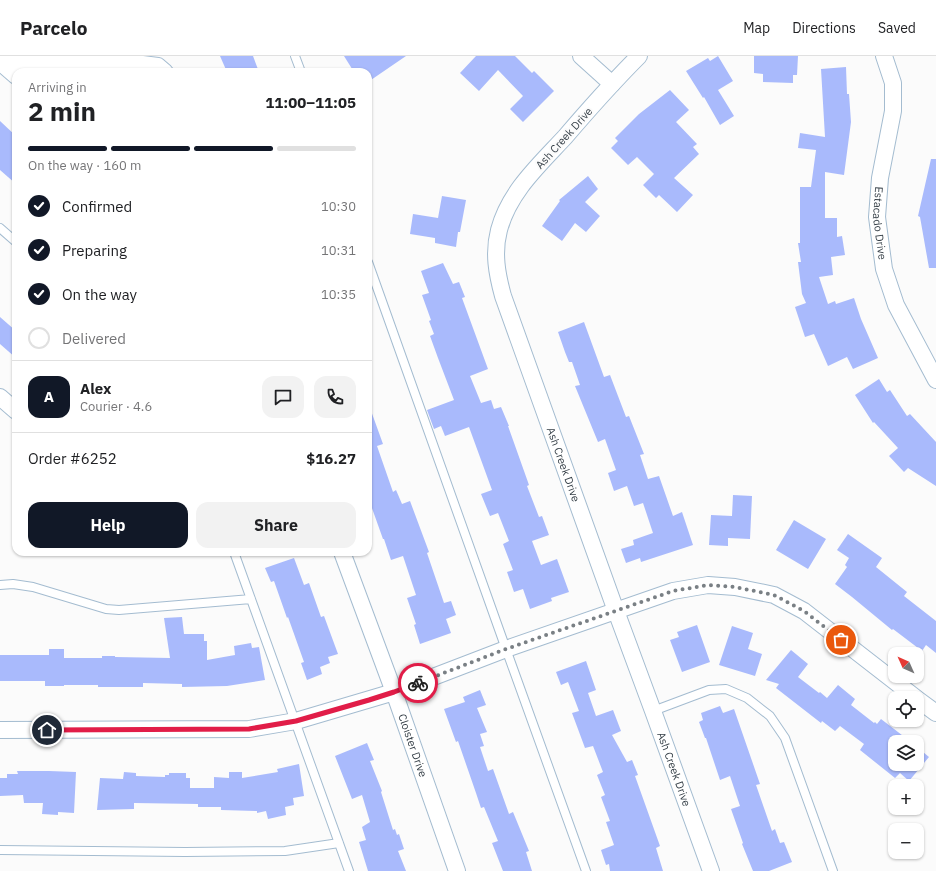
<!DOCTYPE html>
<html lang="en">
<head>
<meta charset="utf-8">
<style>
  :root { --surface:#fff; --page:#f2f2f2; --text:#202124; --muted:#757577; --line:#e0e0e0; --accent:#111827 }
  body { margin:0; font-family:"IBM Plex Sans",sans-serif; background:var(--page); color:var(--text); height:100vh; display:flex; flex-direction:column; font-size:15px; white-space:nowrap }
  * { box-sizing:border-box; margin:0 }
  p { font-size:13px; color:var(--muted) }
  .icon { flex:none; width:22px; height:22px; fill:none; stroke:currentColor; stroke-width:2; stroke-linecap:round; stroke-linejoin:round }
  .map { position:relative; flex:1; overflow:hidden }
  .panel { position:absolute; left:12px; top:12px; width:360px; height:488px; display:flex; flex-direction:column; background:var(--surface); border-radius:12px; box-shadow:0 1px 3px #0004 }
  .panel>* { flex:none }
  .needle { width:26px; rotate:315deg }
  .buttons { position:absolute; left:888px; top:591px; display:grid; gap:8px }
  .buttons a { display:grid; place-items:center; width:36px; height:36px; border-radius:8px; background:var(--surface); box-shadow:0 1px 3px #0004; font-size:20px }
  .pin { position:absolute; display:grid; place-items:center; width:34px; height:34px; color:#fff; margin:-17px; border:2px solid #fff; border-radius:50%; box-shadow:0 1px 4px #0007 }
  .courier { position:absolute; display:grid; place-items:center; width:40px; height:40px; margin:-20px; border:3px solid #e11d48; border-radius:50%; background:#fff; color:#222; box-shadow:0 1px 5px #0007 }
  .overview em { font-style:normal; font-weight:800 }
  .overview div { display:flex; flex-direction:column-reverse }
  .overview { display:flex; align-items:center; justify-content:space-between; height:68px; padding:0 16px }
  h1 { font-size:26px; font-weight:800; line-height:30px }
  .bar { display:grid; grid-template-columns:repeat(4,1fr); gap:6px 4px; align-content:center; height:48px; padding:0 16px }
  .bar i { height:5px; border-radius:3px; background:var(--line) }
  .bar .active { background:var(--accent) }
  .bar p { grid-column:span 4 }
  .line { display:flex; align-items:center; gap:10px; padding:0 16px; border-top:1px solid var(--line) }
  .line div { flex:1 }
  .round { display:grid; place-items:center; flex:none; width:42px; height:42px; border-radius:12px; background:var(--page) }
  ol { padding:0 16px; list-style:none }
  li { display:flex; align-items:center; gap:12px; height:44px }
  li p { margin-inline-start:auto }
  li .icon { padding:4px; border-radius:50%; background:var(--accent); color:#fff; stroke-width:4 }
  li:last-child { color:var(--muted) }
  li i { width:22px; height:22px; border:2px solid var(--line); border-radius:50% }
  .primary-button { display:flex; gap:8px; margin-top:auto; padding:8px 16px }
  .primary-button a { flex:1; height:46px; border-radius:12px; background:var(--accent); color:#fff; font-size:16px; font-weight:800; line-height:46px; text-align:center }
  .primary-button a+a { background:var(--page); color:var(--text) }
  header { display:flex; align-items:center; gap:24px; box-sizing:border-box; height:56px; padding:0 20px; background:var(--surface); border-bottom:1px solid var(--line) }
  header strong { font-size:19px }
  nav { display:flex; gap:22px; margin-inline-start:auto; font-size:14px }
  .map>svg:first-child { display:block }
  .building { fill:#a9bafc }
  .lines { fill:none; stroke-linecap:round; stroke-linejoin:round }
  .service-casing { stroke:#a4bcd0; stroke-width:10 }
  .minor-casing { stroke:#a4bcd0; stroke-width:18 }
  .service { stroke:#fff; stroke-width:8 }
  .minor { stroke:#fff; stroke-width:16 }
  .done { stroke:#7a8085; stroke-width:4; stroke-dasharray:0 7.2 }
  .route { stroke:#e11d48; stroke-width:5 }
  .labels { text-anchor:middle; stroke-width:4; stroke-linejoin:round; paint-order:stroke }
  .street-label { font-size:11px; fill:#343e46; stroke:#fbfbfb }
</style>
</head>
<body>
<header>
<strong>Parcelo</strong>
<nav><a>Map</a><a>Directions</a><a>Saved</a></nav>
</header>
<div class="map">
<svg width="936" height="815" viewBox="0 0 936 815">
  <rect width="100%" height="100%" fill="#fbfbfb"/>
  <path class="building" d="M 220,0 L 253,0 L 259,16 L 227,16 Z
    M 344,0 L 406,0 L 368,26 L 368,16 L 354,16 Z
    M 476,0 L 515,0 L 532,17 L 534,15 L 554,35 L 523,66 L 510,53 L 523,40 L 498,14 L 479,35 L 460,17 Z
    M 718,0 L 733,25 L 718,34 L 734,60 L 720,69 L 704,41 L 703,42 L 686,15 L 708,2 L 710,5 Z
    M 754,0 L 798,0 L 797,19 L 793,19 L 793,27 L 763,26 L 763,18 L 754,17 Z
    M 846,11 L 847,38 L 849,38 L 851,66 L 844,119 L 825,116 L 825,162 L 837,162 L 837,181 L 842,180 L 845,199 L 831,201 L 833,219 L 819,221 L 828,248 L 835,245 L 836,248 L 854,242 L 861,263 L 878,302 L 853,313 L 847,301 L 828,310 L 814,278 L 805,281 L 795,251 L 806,247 L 802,238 L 798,206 L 801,206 L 798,187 L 800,187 L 800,131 L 811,131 L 816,94 L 798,92 L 800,77 L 825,81 L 821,13 Z
    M 670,34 L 689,54 L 676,66 L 697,88 L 693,91 L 699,98 L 674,122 L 693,139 L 677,156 L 659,139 L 656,142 L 643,129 L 654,118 L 637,101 L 628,109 L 611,92 L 618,85 L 615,82 L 639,58 Z
    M 0,65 L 16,80 L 16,128 L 0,114 Z
    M 931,103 L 936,103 L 936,212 L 929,212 L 920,161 L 918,160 Z
    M 588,120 L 598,133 L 585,146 L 600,160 L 586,176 L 575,167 L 562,185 L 542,170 L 560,145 L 559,144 Z
    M 442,140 L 466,144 L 460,176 L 458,176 L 456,191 L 435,187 L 435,182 L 410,178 L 413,158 L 438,162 Z
    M 443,207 L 453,228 L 459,226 L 465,241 L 462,242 L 488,313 L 470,320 L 481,347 L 491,344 L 494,353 L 501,351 L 509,370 L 508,370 L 513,384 L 529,429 L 527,430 L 539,461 L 542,460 L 549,479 L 532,485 L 541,509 L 557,503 L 569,536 L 551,542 L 552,545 L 530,553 L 523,533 L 514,536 L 507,516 L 513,514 L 503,488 L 509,485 L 498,457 L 490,460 L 481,438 L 492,434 L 469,371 L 445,380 L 441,370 L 434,373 L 427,354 L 454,344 L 438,302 L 430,280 L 434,278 L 429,265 L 431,264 L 422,239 L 429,237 L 421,215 Z
    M 0,261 L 16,275 L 16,302 L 0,288 Z
    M 584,266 L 604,321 L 610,319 L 626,361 L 629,360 L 644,398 L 640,399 L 648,423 L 659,420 L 673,460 L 682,456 L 693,489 L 641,506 L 640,502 L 626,507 L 621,493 L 634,489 L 633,484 L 653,477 L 643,447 L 634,450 L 627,430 L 614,435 L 608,417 L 616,414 L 605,383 L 598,386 L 575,330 L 580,329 L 572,306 L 569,306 L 565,296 L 558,276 Z
    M 879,323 L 887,336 L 890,334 L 907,360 L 910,358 L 936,386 L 936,430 L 908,412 L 904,416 L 889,400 L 898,392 L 874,366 L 873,367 L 855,339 Z
    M 368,352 L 370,352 L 383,388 L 377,390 L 393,436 L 396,434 L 402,448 L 410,445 L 429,496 L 427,497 L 444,547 L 451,545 L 456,559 L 446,563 L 451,577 L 420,588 L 414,569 L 416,568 L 407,542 L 416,539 L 403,500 L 391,504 L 384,483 L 383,483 L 368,441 Z
    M 733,439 L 752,440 L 750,483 L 728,482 L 728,490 L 709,489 L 711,459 L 732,460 Z
    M 794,464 L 826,483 L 808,513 L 776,494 Z
    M 848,478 L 882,502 L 876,511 L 907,536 L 904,540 L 936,565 L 936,597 L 926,589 L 922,595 L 893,573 L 892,574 L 852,541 L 835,528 L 847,511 L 845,509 L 849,502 L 837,494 Z
    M 294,502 L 304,529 L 309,527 L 321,561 L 324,560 L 338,598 L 328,601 L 330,607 L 320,611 L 322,618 L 307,624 L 301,607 L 304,606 L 288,561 L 287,562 L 274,525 L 271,526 L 265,512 Z
    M 182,561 L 184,578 L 204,578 L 204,585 L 207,585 L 207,604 L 235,599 L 234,590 L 251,587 L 252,592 L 259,591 L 265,624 L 227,630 L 182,631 L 182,628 L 143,627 L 143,631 L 98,631 L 98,629 L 64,629 L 64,630 L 45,630 L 45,625 L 0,625 L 0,599 L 49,599 L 49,593 L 64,593 L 64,602 L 102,602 L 102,600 L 115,600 L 115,601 L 170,602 L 164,562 Z
    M 697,569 L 710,606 L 682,616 L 670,584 L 679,581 L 677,576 Z
    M 732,570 L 753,577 L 748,593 L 762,598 L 755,620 L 719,609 Z
    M 791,594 L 808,608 L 798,621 L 819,637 L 820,636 L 827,642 L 838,629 L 855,643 L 851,649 L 874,667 L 875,666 L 877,668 L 881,663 L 911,686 L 895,686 L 895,708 L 917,708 L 917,691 L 929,701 L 909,725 L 900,717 L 895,722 L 860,694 L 864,688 L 840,670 L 835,675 L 822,665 L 821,667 L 776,632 L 779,628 L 766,624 Z
    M 586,605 L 596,634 L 588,637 L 596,660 L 613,654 L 621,675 L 612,679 L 627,706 L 632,704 L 638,719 L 635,720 L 660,790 L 656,792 L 663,815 L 610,815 L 609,808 L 606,809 L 601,794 L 614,789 L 606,766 L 610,765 L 601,741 L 605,739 L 597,719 L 603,716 L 593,690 L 585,692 L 572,657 L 579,655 L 568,626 L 561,629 L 556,616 Z
    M 480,634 L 486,649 L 477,652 L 487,676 L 480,678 L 484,690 L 480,691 L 488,715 L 493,713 L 509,758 L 513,756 L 529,795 L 526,796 L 532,815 L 503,815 L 492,787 L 498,785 L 484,751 L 481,752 L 476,737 L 458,685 L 456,686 L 444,653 L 465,646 L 463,641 Z
    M 720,650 L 723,657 L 734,653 L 760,728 L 756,729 L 772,775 L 775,773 L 780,787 L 784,786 L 792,806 L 769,815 L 753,815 L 742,788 L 743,787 L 731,753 L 740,750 L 730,720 L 720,724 L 706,682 L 705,682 L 699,666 L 703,664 L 701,657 Z
    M 367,687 L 374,704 L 370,705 L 382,735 L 381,736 L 393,774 L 395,773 L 397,779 L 399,778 L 404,793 L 398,795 L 406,815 L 368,815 L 359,786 L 366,784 L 362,771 L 370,766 L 362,739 L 352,743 L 335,700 Z
    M 299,708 L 304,740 L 293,742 L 294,749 L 285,751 L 286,759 L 268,763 L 266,755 L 257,757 L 257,755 L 221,754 L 221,751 L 198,751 L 198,748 L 134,747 L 134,753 L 97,754 L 100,722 L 123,723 L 124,716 L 136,717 L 136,720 L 165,721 L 165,719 L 169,719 L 169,717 L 186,717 L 186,722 L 190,722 L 190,732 L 214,732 L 214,721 L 229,722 L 229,716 L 242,716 L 242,722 L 278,716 L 277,713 Z
    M 17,715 L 49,715 L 76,716 L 74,757 L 58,756 L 58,759 L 42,758 L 43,747 L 24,747 L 23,739 L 0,740 L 0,722 L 7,722 L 7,718 L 18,718 Z"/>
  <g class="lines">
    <g class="service-casing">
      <path id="service" d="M 295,0 L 301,16
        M 0,172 L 16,186
        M 368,206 L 506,593 L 586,815
        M 234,496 L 349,815
        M 0,529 L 13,528 L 33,531 L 106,553 L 119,554 L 251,543
        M 653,655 L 709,634 L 726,633 L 747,642 L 770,660 L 785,682 L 833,815
        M 0,794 L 185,796 L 285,795 L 339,787"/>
    </g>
    <g class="minor-casing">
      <g id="minor">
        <path d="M 581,0 L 612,28"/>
        <path id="s1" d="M 639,0 C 613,26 589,53 565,81 C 539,109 509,136 499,174 C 493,197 497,218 503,240 L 616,555 L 653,655 L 711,815"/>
        <path id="s2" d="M 884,0 L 893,27 L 893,55 L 880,122 L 877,161 L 884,213 L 896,249 L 936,324"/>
        <path d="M 0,5 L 135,7 L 158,10 L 165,16"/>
        <path d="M 0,6 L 16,20"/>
        <path d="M 0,341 L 16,355"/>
        <path id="s3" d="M 342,496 L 394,636 L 457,815"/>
        <path d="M 917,643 L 936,657"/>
        <path d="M 0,674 L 249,673 L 296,665 L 394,636 L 506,593 L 673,535 L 708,529 L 735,531 L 774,539 L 804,555 L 916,642"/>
      </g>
    </g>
    <use href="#service" class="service"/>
    <use href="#minor" class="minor"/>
  </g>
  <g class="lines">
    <path class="done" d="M 418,627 L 506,593 L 673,535 L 708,529 L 735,531 L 774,539 L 804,555 L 841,584"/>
    <path class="route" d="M 47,674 L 249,673 L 296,665 L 369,644 L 394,636 L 418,627"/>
  </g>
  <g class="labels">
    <g class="street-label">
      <text transform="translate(564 82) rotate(-48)" y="4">Ash Creek Drive</text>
      <text dy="4" stroke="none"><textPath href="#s2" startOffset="170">Estacado Drive</textPath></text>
      <text dy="4" stroke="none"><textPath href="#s1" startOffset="471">Ash Creek Drive</textPath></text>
      <text dy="4" stroke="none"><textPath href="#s3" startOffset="206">Cloister Drive</textPath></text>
      <text dy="4" stroke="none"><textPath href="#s1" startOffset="795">Ash Creek Drive</textPath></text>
    </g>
  </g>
</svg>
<div class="buttons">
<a><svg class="needle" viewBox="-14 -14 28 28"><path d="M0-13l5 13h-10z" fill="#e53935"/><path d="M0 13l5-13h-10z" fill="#757577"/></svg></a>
<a><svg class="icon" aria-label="locate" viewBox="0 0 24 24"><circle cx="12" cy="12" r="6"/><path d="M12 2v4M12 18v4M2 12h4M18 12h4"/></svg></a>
<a><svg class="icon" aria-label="layers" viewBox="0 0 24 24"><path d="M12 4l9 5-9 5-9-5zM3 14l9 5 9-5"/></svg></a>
<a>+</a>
<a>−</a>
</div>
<div class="pin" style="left:841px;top:584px;background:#ea580c"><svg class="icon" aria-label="bag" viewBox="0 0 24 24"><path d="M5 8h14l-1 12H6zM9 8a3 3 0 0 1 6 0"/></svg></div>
<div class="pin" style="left:47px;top:674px;background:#1f2937"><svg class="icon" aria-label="home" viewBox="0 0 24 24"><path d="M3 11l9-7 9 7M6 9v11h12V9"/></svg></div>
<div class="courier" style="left:418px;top:627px"><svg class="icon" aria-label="bike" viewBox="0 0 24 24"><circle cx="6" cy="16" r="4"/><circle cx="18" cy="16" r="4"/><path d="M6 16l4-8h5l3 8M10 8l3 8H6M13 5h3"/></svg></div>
<section class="panel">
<div class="overview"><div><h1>2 min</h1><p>Arriving in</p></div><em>11:00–11:05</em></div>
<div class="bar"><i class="active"></i><i class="active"></i><i class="active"></i><i></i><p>On the way · 160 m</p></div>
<ol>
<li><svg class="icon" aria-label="check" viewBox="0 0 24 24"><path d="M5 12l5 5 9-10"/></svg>Confirmed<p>10:30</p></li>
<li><svg class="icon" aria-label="check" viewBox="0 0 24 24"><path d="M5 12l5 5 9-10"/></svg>Preparing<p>10:31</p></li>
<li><svg class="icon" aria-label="check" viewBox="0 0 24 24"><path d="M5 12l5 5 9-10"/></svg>On the way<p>10:35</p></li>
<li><i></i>Delivered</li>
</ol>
<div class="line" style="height:72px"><b class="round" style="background:var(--accent);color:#fff">A</b><div><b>Alex</b><p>Courier · 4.6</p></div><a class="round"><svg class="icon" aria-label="chat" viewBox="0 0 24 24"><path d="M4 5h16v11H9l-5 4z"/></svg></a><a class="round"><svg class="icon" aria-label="phone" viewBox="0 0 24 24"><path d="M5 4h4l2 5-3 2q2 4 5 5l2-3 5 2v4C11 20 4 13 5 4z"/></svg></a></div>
<div class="line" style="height:52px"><div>Order #6252</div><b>$16.27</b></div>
<div class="primary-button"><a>Help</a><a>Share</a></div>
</section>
</div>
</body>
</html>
